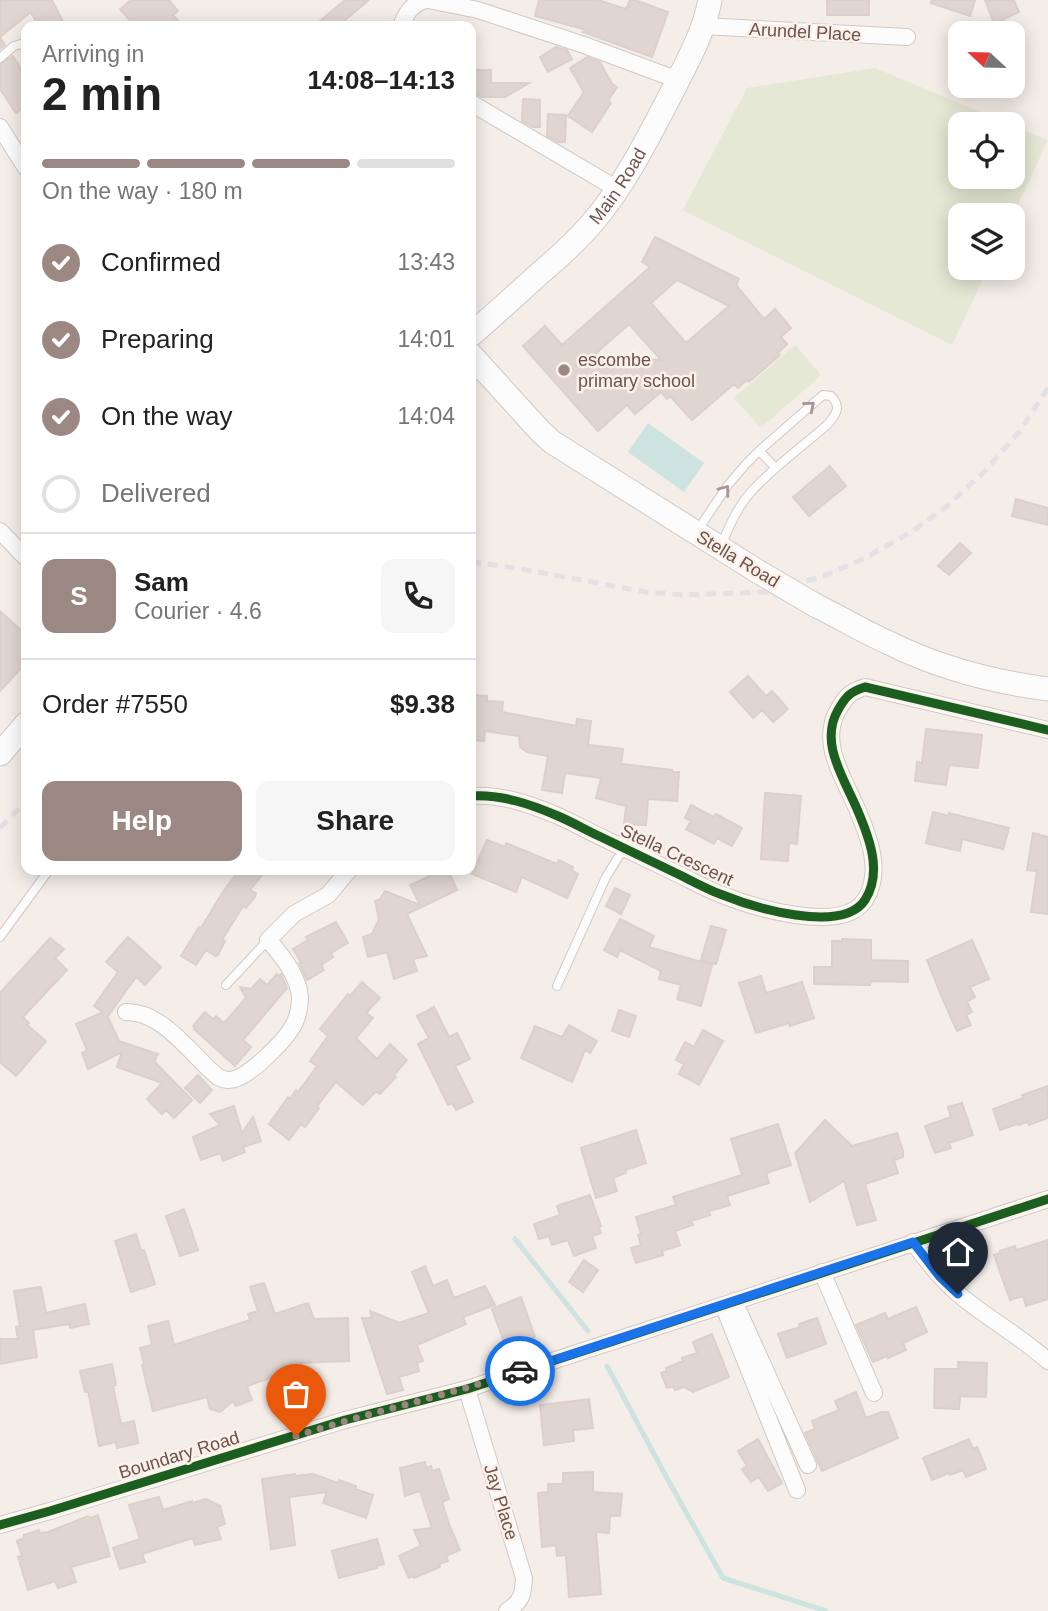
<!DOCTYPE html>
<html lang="en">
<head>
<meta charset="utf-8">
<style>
  :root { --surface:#fff; --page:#f6f6f6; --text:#222; --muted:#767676; --line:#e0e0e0; --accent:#9c8883 }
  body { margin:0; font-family:Helvetica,sans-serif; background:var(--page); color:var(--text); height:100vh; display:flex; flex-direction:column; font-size:26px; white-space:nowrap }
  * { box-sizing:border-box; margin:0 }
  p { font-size:23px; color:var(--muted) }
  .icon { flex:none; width:38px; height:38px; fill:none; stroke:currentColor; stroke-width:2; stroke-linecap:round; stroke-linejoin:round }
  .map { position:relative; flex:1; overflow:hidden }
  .drawer { position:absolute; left:21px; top:21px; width:455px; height:854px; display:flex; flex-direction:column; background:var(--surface); border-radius:14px; box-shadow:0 4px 18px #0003 }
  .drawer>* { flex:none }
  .needle { width:46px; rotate:292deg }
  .controls { position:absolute; left:948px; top:21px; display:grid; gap:14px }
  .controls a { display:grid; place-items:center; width:77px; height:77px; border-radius:14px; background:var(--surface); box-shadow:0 4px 18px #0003; font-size:35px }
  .pin { position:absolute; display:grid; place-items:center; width:60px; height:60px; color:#fff; margin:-72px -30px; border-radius:50% 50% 50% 0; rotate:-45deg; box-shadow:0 0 7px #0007 }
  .pin .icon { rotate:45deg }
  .courier { position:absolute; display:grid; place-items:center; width:70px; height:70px; margin:-35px; border:5px solid #1a73e8; border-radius:50%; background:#fff; color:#222; box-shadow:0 2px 9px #0007 }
  .headline em { font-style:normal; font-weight:700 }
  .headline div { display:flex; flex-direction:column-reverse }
  .headline { display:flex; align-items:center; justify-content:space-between; height:119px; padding:0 21px }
  h1 { font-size:46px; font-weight:700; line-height:52px }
  .bar { display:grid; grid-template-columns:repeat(4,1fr); gap:10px 7px; align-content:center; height:84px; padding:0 21px }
  .bar i { height:9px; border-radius:5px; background:var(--line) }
  .bar .current { background:var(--accent) }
  .bar p { grid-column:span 4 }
  .line { display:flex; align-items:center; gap:18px; padding:0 21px; border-top:2px solid var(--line) }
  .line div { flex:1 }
  .round { display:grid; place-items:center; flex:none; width:74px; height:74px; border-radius:14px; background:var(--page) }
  ol { padding:0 21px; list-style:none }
  li { display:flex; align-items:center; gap:21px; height:77px }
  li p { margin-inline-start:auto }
  li .icon { padding:7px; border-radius:50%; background:var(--accent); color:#fff; stroke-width:4 }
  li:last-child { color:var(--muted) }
  li i { width:38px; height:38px; border:4px solid var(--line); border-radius:50% }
  .primary-button { display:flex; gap:14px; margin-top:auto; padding:14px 21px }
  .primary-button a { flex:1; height:80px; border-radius:14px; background:var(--accent); color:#fff; font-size:28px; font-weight:700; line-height:80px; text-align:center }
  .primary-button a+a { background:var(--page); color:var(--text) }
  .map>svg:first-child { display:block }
  .green { fill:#e5e8d4 }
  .water { fill:#cce3e0 }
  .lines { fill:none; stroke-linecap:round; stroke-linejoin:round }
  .stream { stroke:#cce3e0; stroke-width:5 }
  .building { fill:#e0d5d1; stroke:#dcd0cb; stroke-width:2; fill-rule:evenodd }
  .service-casing { stroke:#d1c8c4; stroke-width:10 }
  .minor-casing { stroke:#d1c8c4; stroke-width:18 }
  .secondary-casing { stroke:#d2c9c5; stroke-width:25 }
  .service { stroke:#fdfcfc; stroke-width:8 }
  .minor { stroke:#fdfcfc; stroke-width:16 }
  .secondary { stroke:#fdfcfc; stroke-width:23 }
  .rail { stroke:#e3e1e3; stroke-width:5; stroke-dasharray:10 7; stroke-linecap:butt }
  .secondary-bridge-casing { stroke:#d2c9c5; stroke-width:25; stroke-linecap:butt }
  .secondary-bridge { stroke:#fdfcfc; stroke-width:23 }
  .cycleway-casing { stroke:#fcf1e9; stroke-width:13 }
  .cycleway { stroke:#1b5e20; stroke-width:9 }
  .oneway { stroke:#a79693 }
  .done { stroke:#9c8883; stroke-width:7; stroke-dasharray:0 12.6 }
  .route { stroke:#1a73e8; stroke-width:9 }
  .poi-dot { fill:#9c8883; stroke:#fcf1e9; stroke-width:2.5 }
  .labels { text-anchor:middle; stroke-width:5; stroke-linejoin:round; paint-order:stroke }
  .street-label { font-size:18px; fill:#6d524d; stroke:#fcf1e9 }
  .poi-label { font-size:18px; fill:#6d524d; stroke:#fcf1e9; text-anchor:start }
</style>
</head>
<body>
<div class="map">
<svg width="1048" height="1611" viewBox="0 0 1048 1611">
  <rect width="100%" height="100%" fill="#f4ede8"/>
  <path class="green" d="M 875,68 L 1009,124 L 961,124 L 961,177 L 1013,177 L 1013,126 L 1048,140 L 1013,215 L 961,215 L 961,268 L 988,268 L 952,345 L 683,210 L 747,88 Z
    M 795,345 L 821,375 L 761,428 L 734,398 Z"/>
  <path class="water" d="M 648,423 L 704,463 L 684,492 L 628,452 Z"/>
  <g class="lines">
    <path class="stream" d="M 515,1239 L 588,1331
      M 607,1366 L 668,1480 L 723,1578 L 826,1611"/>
  </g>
  <path class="building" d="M 0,0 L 52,0 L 65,26 L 38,26 L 31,12 L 0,37 L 5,45 L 0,49 Z
    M 131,0 L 169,0 L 178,11 L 173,15 L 183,26 L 135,26 L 120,9 Z
    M 345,0 L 369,0 L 338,26 L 314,26 Z
    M 539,0 L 598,0 L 626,9 L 630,0 L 635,0 L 668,12 L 652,57 L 583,32 L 587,30 L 535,16 Z
    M 827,0 L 869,0 L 869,15 L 827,15 Z
    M 932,0 L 975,0 L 970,16 L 931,3 Z
    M 985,0 L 1014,0 L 1019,12 L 994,24 Z
    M 556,47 L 567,50 L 572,59 L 548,72 L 540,57 Z
    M 13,56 L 26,77 L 26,106 L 16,113 L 0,89 L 0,64 Z
    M 587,57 L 600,62 L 612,84 L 617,87 L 608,101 L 611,103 L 592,132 L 568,116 L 584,92 L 570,68 Z
    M 473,70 L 491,70 L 491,83 L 529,83 L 505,97 L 482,97 L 473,93 Z
    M 523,99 L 540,100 L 540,127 L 533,127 L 522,121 Z
    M 548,114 L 566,115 L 565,142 L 558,142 L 547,136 Z
    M 655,237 L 739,279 L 736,285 L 764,319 L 775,309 L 791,328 L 781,337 L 787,344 L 778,353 L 780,355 L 749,382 L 747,380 L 738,388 L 734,384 L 692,420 L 670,396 L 667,399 L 661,392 L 635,414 L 627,405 L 598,431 L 523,346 L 545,326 L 562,345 L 650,267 L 642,262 ZM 677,280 L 729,306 L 686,343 L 651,303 ZM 629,324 L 661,360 L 593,356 Z
    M 830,466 L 846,486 L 809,516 L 793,497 Z
    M 1016,499 L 1048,508 L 1048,525 L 1012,516 Z
    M 960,543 L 971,553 L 949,575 L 938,566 Z
    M 0,611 L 26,635 L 26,663 L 0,691 Z
    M 748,676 L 766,696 L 772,691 L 788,709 L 773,722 L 762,710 L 753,718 L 730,692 Z
    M 471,695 L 487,696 L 487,701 L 503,702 L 502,712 L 576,726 L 577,719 L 591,721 L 588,745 L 623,749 L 621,764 L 672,770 L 672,772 L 679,772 L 677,801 L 648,799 L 646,825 L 624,824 L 626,806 L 596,798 L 601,778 L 565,773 L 562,793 L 542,790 L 548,756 L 527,752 L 520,747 L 519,736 L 485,731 L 484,741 L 471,740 Z
    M 926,729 L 982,735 L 978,768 L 949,765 L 946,785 L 915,781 L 917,762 L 922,763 Z
    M 765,793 L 801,796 L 797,844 L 789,843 L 788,861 L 761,859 Z
    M 691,805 L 713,817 L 716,814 L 742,828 L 732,846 L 717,838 L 714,844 L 686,829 L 691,821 L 685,818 Z
    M 933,812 L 949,816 L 949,813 L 1009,828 L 1003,849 L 962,839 L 960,851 L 926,843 Z
    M 1033,833 L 1048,837 L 1048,914 L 1031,912 L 1037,871 L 1027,870 Z
    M 487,840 L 505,847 L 506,843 L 557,864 L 559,860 L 573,867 L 572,870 L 578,874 L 567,898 L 522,877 L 516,892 L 472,874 Z
    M 240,870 L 266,870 L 250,890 L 256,893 L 255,897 L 246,908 L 243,906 L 222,940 L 225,941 L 218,955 L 216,956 L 206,950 L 196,965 L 181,956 L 199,927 L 201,928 L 224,890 Z
    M 443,870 L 448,870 L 457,890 L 407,914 L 427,956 L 413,959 L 417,971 L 394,979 L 387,952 L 368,957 L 363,937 L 372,934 L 379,919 L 375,901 L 380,899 L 385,891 L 420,905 L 410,885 Z
    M 615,888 L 630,895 L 621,914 L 606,906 Z
    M 620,919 L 654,936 L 649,947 L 712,965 L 701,1006 L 677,999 L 681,985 L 659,979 L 661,971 L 620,950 L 617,957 L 604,950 Z
    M 336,922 L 348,943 L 331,953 L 333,957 L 321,965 L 324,970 L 307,980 L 299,963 L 301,962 L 293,949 L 308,940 L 306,937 Z
    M 711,926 L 726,930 L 716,964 L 701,960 Z
    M 128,937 L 161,967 L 145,985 L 136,977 L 108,1016 L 107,1015 L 119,1041 L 158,1054 L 154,1061 L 192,1100 L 174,1118 L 166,1110 L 162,1114 L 147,1099 L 162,1083 L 117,1067 L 122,1052 L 88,1069 L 82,1053 L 87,1050 L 76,1024 L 103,1012 L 94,1006 L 118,972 L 106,962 Z
    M 50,938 L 64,949 L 55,958 L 67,970 L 23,1017 L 29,1023 L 27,1025 L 46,1041 L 16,1076 L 0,1062 L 0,993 Z
    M 842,939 L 871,940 L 871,960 L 908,961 L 908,982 L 871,981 L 870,985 L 814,984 L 814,967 L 832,967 L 832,941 L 842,941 Z
    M 972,940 L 989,979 L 970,987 L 975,997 L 967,1002 L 972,1012 L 966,1015 L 971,1025 L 957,1031 L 943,1000 L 927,960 Z
    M 277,974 L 279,976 L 281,974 L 287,988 L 243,1040 L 251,1047 L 235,1066 L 194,1029 L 196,1028 L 193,1026 L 205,1012 L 213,1019 L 216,1016 L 224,1023 L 246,998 L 240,987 L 251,989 L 260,979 L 267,985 Z
    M 761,976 L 766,993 L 802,982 L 814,1018 L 790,1026 L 789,1023 L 756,1033 L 739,983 Z
    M 362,982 L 380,998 L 366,1013 L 373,1018 L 356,1038 L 377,1059 L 390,1044 L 407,1060 L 394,1075 L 396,1077 L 380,1094 L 376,1091 L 363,1105 L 336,1082 L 317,1106 L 319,1108 L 305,1127 L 301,1124 L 289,1140 L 269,1124 L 288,1097 L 290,1099 L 296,1090 L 298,1092 L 317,1066 L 310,1061 L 328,1036 L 320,1029 L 348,994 L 350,996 Z
    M 434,1007 L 449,1037 L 457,1033 L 470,1059 L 455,1066 L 473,1102 L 456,1110 L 452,1103 L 448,1105 L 418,1044 L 429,1038 L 417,1016 Z
    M 619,1010 L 636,1016 L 629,1037 L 612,1031 Z
    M 569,1025 L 597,1041 L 590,1053 L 585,1050 L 572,1082 L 521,1058 L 535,1026 L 562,1037 Z
    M 703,1030 L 723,1041 L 699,1085 L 679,1074 L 684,1064 L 676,1060 L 685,1042 L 694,1047 Z
    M 198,1075 L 212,1090 L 200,1103 L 185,1088 Z
    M 1048,1086 L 1048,1118 L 1029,1125 L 1027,1122 L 1018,1125 L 1017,1124 L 1000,1130 L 993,1109 L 1023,1098 L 1022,1095 Z
    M 962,1103 L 973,1135 L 949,1143 L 951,1148 L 935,1153 L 925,1126 L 951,1117 L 948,1107 Z
    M 234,1106 L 242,1133 L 253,1117 L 261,1141 L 243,1147 L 245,1152 L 223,1161 L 220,1153 L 201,1160 L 193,1137 L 220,1125 L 210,1114 Z
    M 825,1120 L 852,1146 L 897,1133 L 903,1151 L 903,1157 L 894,1160 L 898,1173 L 865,1184 L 876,1220 L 857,1225 L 844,1181 L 810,1202 L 795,1153 Z
    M 778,1124 L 791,1165 L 766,1173 L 769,1183 L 727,1196 L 730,1205 L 709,1211 L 710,1215 L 691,1221 L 693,1225 L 675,1231 L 680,1245 L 662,1251 L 663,1255 L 636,1263 L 631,1248 L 641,1245 L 638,1235 L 641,1234 L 636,1217 L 676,1205 L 673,1197 L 742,1175 L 731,1139 Z
    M 636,1130 L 646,1163 L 625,1170 L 626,1173 L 613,1178 L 617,1191 L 596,1198 L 581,1148 Z
    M 590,1195 L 601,1226 L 599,1227 L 601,1233 L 592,1236 L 596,1248 L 574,1256 L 568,1240 L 552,1245 L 549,1236 L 539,1239 L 534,1224 L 560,1215 L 557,1206 Z
    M 184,1209 L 198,1250 L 180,1256 L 166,1216 Z
    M 136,1234 L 141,1251 L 144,1250 L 155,1284 L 131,1292 L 115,1241 Z
    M 1048,1240 L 1048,1299 L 1026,1306 L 1023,1296 L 1010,1300 L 994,1255 L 1000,1253 L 1000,1251 L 1015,1246 L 1016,1250 Z
    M 584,1260 L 598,1270 L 583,1292 L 569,1282 Z
    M 425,1266 L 433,1286 L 447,1280 L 454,1298 L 485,1286 L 495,1305 L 463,1317 L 466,1324 L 417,1345 L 423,1361 L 417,1363 L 419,1371 L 399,1377 L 403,1390 L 387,1394 L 362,1318 L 372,1318 L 370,1311 L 399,1323 L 429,1313 L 412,1272 Z
    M 264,1283 L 275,1314 L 308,1303 L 314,1319 L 348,1318 L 349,1361 L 296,1363 L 298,1370 L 282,1375 L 282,1374 L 247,1386 L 252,1400 L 236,1406 L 233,1401 L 220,1412 L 210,1409 L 207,1397 L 153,1411 L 142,1365 L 144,1364 L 140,1348 L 152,1345 L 148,1326 L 168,1321 L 174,1345 L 250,1320 L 248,1314 L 258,1311 L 250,1287 Z
    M 41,1287 L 46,1313 L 85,1304 L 89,1324 L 70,1328 L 69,1324 L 33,1330 L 37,1357 L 0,1364 L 0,1339 L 18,1339 L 16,1327 L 20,1326 L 14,1291 Z
    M 521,1297 L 535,1337 L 506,1347 L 492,1309 Z
    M 916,1307 L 927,1332 L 903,1343 L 906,1350 L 888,1358 L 887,1356 L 873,1362 L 856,1325 L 885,1313 L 888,1319 Z
    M 817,1318 L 826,1344 L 787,1358 L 778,1334 L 800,1327 L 799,1324 Z
    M 712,1334 L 729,1377 L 693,1392 L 684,1387 L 675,1390 L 673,1386 L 667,1388 L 661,1373 L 667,1371 L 666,1368 L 683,1361 L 682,1358 L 697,1353 L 693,1342 Z
    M 958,1362 L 987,1363 L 986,1397 L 960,1396 L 959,1409 L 934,1408 L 935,1369 L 958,1369 Z
    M 112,1364 L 116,1385 L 113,1386 L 121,1424 L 134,1421 L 138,1443 L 117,1448 L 116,1442 L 99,1446 L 88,1391 L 85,1392 L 80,1371 Z
    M 856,1392 L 866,1418 L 882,1412 L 888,1412 L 898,1438 L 822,1471 L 805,1433 L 815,1429 L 812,1421 L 839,1410 L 835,1401 Z
    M 589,1399 L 593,1428 L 573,1430 L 574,1441 L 544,1445 L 540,1405 Z
    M 758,1439 L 782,1483 L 768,1491 L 759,1477 L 751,1482 L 742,1469 L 747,1466 L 738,1451 Z
    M 969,1439 L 973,1449 L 977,1447 L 986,1469 L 966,1477 L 963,1470 L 950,1475 L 949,1473 L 932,1480 L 923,1458 Z
    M 425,1462 L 426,1468 L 431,1466 L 432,1471 L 439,1469 L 449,1499 L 442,1502 L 449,1524 L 460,1550 L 446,1556 L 448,1561 L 439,1564 L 440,1567 L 414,1578 L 413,1576 L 409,1578 L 399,1556 L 421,1546 L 414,1530 L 432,1528 L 420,1491 L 405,1496 L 400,1468 Z
    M 593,1472 L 593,1492 L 622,1494 L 620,1516 L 610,1516 L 609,1533 L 596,1532 L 601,1594 L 569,1597 L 566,1555 L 557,1556 L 556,1545 L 542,1547 L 538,1493 L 548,1492 L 548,1484 L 563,1484 L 563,1473 Z
    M 295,1474 L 296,1476 L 313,1474 L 338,1483 L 339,1480 L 356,1486 L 355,1489 L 373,1495 L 366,1518 L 323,1503 L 327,1492 L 289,1497 L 295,1545 L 271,1549 L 262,1479 Z
    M 159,1497 L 163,1510 L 192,1501 L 192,1503 L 206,1499 L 220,1506 L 225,1524 L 217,1527 L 221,1539 L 195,1545 L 193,1538 L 142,1554 L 145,1562 L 120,1569 L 113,1548 L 140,1539 L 129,1505 Z
    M 98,1515 L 110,1556 L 71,1567 L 76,1582 L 58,1588 L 55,1581 L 28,1590 L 18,1557 L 22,1556 L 17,1541 L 24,1538 L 24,1535 L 39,1530 L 40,1533 L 48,1532 L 88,1516 L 91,1518 Z
    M 377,1539 L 384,1564 L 377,1566 L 377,1568 L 339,1578 L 332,1551 Z"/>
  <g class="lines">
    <g class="service-casing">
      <path id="service" d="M 0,58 L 14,46 L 21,44 L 26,49
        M 759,451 L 776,468
        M 697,531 L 728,485 L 746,464 L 759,451 L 823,395 L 831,396 C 842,407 836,415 827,425 C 802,447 772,468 750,493 C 737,508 729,527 721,545
        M 0,937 L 49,870
        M 226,985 L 268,940
        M 557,986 L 606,877 L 624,848"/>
    </g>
    <g class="minor-casing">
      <path id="minor" d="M 428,0 L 478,10 L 584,45 L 678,80
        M 401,26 C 406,13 411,5 425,0
        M 703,26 L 907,37
        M 471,103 L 617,189
        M 0,127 L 26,168
        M 0,531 L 26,558
        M 471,796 C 501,794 530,804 558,816 C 572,822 586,830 601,837 C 628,850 655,863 682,876 C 694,882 707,889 720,894 C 752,907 842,935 865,900 C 883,872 869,837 857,809 C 844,778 819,743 838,710 C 846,696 850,692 865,687 L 1048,730
        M 126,1012 C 163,1011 192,1056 218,1077 C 222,1079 224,1080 229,1080 C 247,1080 286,1040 294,1024 C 298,1016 300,1005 300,997 C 298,975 282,955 268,940 L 294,914 L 328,895 L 349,870
        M 913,1242 C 926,1260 939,1277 956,1292 C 985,1317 1019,1335 1048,1361
        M 822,1272 L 874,1393
        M 734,1301 L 808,1465
        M 723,1305 L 797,1490
        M 467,1389 L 524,1578 C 523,1595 522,1601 507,1611
        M 0,1525 L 50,1511 L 345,1420 L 467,1389 L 1048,1199"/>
    </g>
    <g class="secondary-casing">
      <g id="secondary">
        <path id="s1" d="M 471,335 C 494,315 516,295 539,274 C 558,258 577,241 593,222 C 625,184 648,138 671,94 C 686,64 704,33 710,0"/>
        <path d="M 471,355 L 540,431 L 552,442 L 757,571"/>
        <path d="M 815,605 C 839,617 863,631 887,642 C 937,667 993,682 1048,689"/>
        <path d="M 0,754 L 26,724"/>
      </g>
    </g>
    <use href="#service" class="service"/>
    <use href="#minor" class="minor"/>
    <use href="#secondary" class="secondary"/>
    <path class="rail" d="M 471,562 L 516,568 L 646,592 L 683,595 L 766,592 L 824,576 L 865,558 L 913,531 L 947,506 L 982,474 L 1019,432 L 1048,388
      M 0,828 L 26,801"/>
    <g class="secondary-bridge-casing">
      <path id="secondary-bridge" d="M 757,571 L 815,605"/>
    </g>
    <use href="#secondary-bridge" class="secondary-bridge"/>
    <g class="cycleway-casing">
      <path id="cycleway" d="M 471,796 C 501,794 530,804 558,816 C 572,822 586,830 601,837 C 628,850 655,863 682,876 C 694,882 707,889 720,894 C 752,907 842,935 865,900 C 883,872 869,837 857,809 C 844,778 819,743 838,710 C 846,696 850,692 865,687 L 1048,730
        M 0,1525 L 50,1511 L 345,1420 L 467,1389 L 1048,1199"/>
    </g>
    <use href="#cycleway" class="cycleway"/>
  </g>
  <defs><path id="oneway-chevron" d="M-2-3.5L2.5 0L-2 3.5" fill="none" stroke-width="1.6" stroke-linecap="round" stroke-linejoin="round" transform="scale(1.75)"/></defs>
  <g class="oneway">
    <use href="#oneway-chevron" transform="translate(810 406) rotate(-40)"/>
    <use href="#oneway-chevron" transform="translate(725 490) rotate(-53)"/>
  </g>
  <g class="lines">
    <path class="done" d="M 296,1436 C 370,1412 446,1396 520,1371"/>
    <path class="route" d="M 520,1371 L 913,1242 L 940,1277 L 958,1294"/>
  </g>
  <circle class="poi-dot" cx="564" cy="370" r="7"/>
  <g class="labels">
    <g class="street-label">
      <text transform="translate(805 32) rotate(3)" y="6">Arundel Place</text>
      <text dy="6" stroke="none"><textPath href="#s1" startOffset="210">Main Road</textPath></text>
      <text transform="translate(738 559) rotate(31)" y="6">Stella Road</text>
      <text transform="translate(677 855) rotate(25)" y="6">Stella Crescent</text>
      <text transform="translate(179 1455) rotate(-17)" y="6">Boundary Road</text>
      <text transform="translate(501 1502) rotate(73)" y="6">Jay Place</text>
    </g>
    <g class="poi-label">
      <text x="578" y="366">escombe<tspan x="578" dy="21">primary school</tspan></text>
    </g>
  </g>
</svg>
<div class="controls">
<a><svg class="needle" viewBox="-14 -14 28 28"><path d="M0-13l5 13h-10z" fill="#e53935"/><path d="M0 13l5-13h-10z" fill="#767676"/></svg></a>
<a><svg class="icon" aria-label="locate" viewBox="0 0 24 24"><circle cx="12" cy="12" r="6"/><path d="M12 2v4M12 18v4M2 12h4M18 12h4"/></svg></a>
<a><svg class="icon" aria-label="layers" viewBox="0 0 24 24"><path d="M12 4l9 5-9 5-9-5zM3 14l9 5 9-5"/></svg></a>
</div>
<div class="pin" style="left:296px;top:1436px;background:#ea580c"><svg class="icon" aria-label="bag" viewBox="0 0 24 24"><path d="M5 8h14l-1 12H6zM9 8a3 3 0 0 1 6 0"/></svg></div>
<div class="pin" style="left:958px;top:1294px;background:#1f2937"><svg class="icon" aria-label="home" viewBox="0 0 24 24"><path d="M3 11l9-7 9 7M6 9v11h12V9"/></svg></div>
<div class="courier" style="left:520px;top:1371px"><svg class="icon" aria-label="car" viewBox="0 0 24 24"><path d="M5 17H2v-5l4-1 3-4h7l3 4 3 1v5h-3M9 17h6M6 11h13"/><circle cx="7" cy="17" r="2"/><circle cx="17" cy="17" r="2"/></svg></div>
<section class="drawer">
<div class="headline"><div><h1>2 min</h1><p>Arriving in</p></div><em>14:08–14:13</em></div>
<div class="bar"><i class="current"></i><i class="current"></i><i class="current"></i><i></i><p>On the way · 180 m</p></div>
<ol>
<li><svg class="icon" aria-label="check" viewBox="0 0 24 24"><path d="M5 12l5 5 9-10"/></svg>Confirmed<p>13:43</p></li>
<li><svg class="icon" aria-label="check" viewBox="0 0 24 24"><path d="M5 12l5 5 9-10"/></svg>Preparing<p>14:01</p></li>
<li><svg class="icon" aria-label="check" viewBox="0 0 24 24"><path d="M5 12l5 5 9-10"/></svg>On the way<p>14:04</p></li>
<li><i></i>Delivered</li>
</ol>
<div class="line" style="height:126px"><b class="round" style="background:var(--accent);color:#fff">S</b><div><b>Sam</b><p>Courier · 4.6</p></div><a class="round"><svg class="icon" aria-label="phone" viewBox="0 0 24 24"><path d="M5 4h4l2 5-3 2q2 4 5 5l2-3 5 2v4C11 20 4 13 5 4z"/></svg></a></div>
<div class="line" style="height:91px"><div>Order #7550</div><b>$9.38</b></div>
<div class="primary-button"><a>Help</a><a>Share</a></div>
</section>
</div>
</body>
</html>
